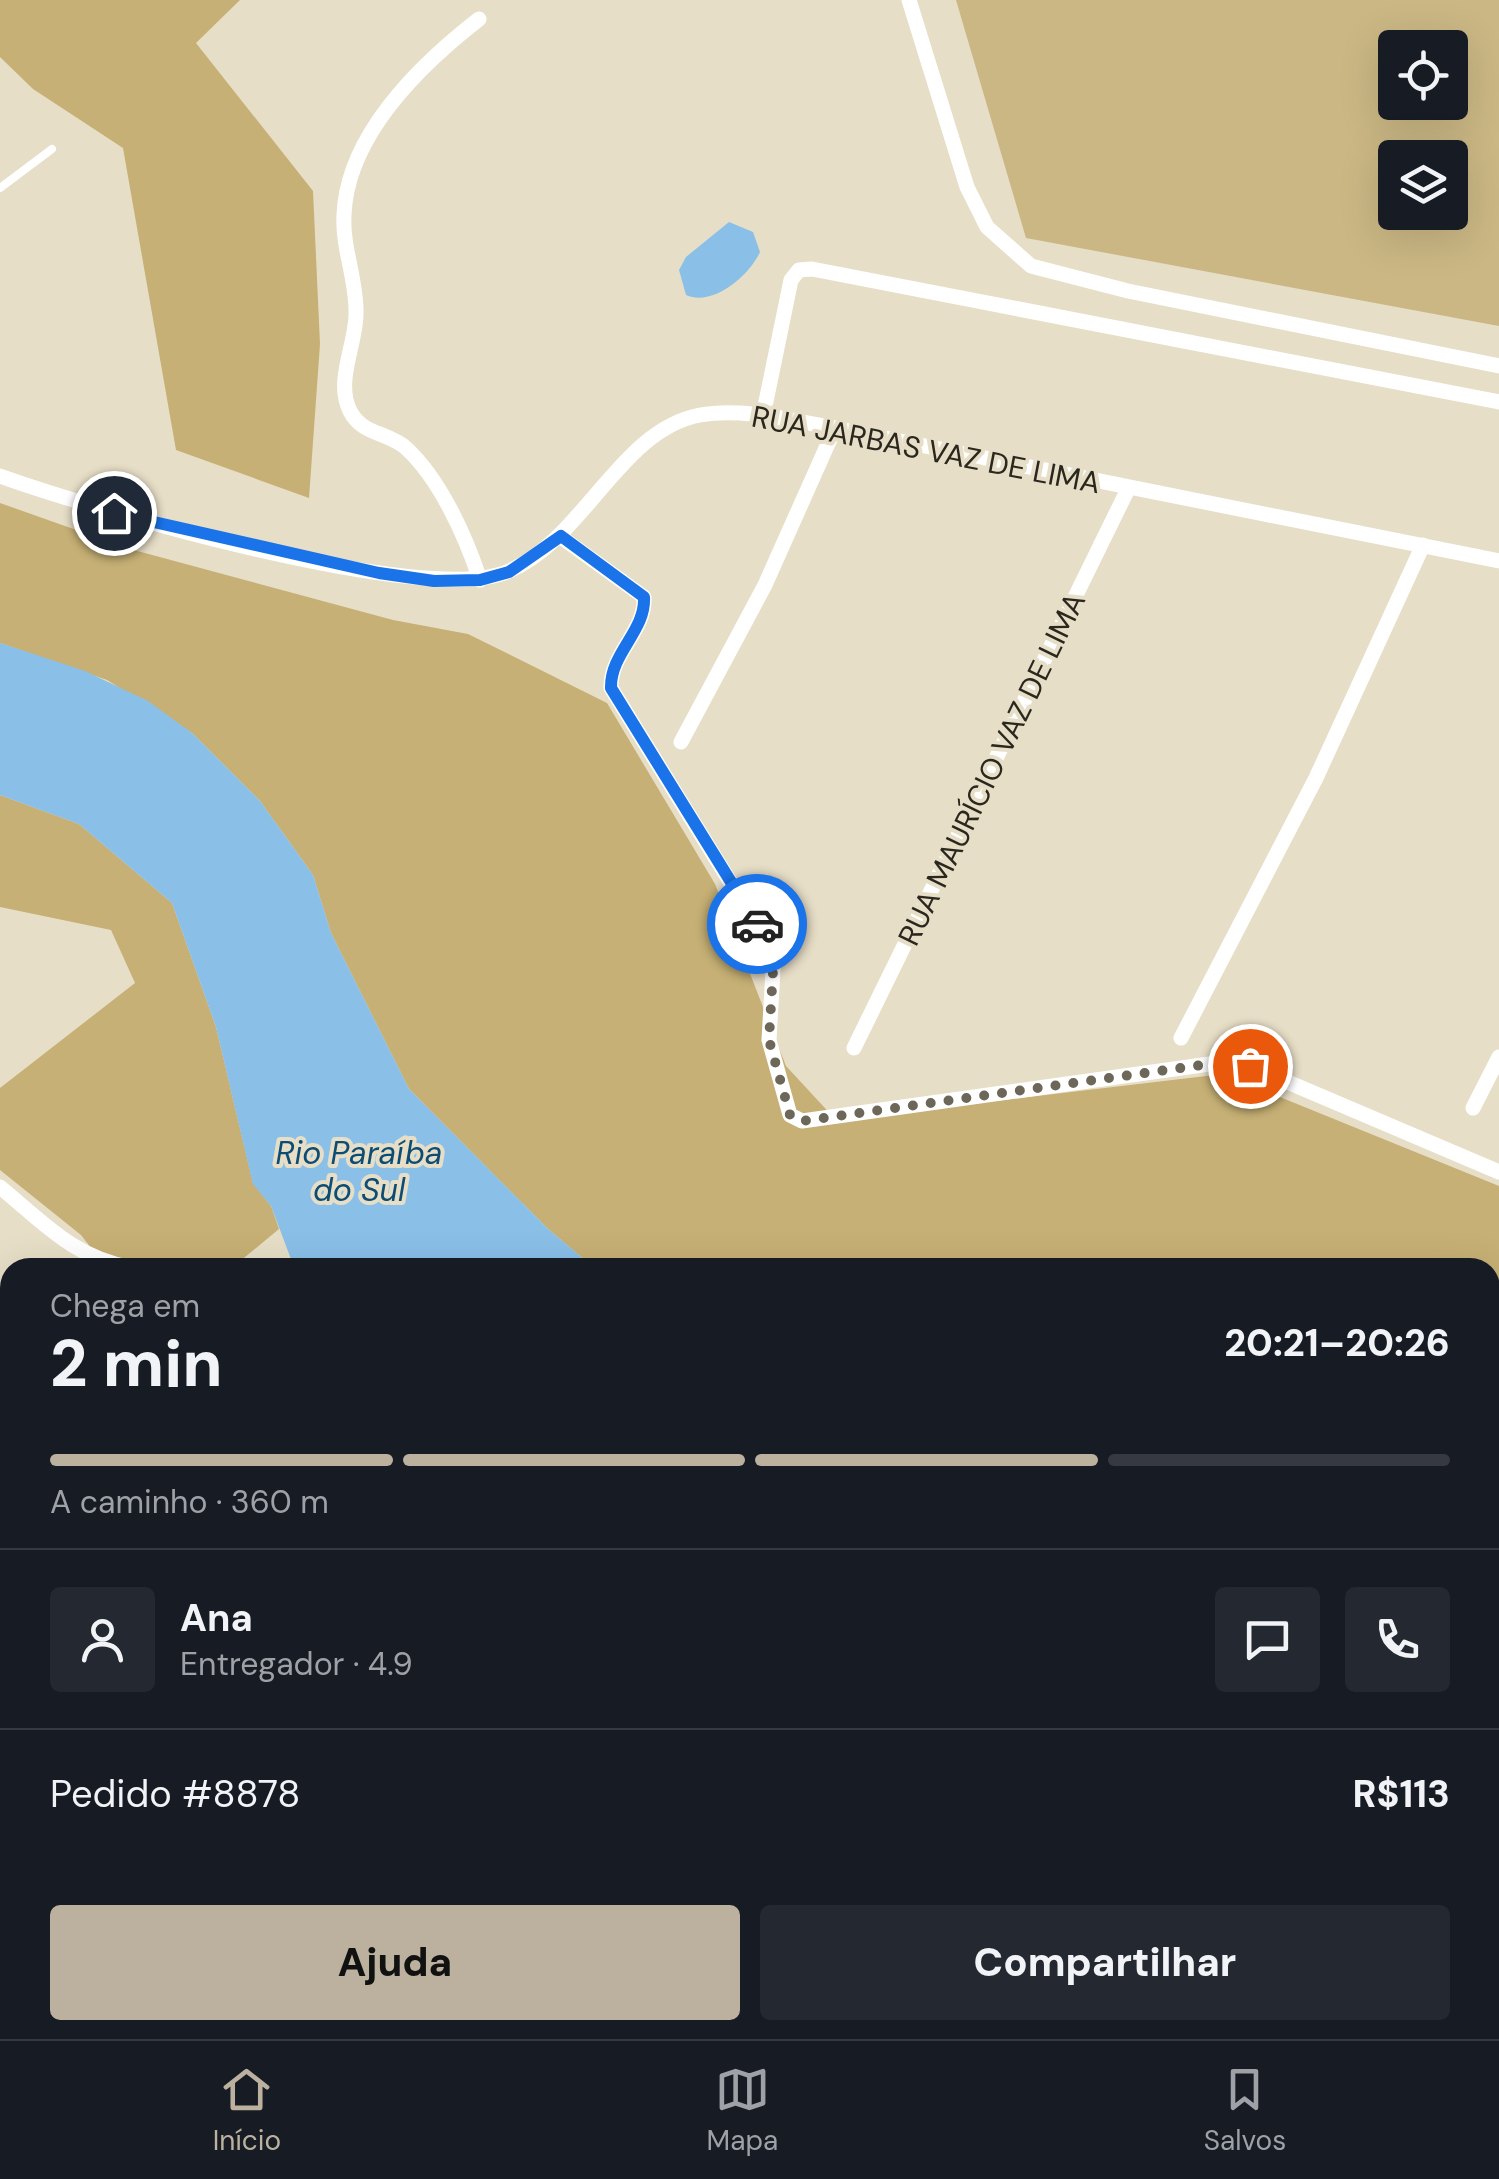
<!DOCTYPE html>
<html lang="pt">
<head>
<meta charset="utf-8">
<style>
  :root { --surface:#171b24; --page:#242831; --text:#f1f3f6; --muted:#9ea1a6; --line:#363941; --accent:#bbb19e }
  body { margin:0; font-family:"DM Sans",sans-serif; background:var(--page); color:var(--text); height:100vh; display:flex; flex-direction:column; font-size:38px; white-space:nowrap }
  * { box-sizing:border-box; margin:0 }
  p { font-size:32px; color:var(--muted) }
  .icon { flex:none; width:55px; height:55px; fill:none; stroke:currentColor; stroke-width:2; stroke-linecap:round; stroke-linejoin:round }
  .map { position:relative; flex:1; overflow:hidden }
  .sheet { position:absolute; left:0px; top:1258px; width:1500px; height:782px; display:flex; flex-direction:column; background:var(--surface); border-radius:30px 30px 0 0; box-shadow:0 10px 40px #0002 }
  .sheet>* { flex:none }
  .tools { position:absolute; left:1378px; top:30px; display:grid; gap:20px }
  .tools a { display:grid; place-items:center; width:90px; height:90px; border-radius:10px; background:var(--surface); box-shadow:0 10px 40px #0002; font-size:50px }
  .pin { position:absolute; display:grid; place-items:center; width:85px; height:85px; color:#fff; margin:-42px; border:5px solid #fff; border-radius:50%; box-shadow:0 2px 10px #0007 }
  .courier { position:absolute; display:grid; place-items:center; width:100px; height:100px; margin:-50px; border:8px solid #1a73e8; border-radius:50%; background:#fff; color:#222; box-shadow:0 2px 12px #0007 }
  .head em { font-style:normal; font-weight:800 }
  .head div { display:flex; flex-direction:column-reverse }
  .head { display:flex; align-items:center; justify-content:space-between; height:170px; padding:0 50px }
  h1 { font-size:65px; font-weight:800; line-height:75px }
  .bar { display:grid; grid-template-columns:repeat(4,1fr); gap:15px 10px; align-content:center; height:120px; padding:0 50px }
  .bar i { height:12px; border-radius:8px; background:var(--line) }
  .bar .on { background:var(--accent) }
  .bar p { grid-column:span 4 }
  .line { display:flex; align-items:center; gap:25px; padding:0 50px; border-top:2px solid var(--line) }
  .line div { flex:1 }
  .round { display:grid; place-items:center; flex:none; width:105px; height:105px; border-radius:10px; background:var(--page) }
  .button { display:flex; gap:20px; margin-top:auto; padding:20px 50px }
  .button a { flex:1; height:115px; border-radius:10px; background:var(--accent); color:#111; font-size:40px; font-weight:800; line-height:115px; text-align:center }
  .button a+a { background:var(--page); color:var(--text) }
  .dock { display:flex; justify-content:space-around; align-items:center; height:140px; border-top:2px solid var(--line); background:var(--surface); font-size:28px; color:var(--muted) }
  .dock a { display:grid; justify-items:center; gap:5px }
  .dock .on { color:var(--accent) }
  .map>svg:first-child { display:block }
  .green { fill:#cab784; fill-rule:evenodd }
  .forest { fill:#c6b075 }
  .water { fill:#8abfe8 }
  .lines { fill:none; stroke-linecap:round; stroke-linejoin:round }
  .lane { stroke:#fff; stroke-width:8 }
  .street { stroke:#fff; stroke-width:15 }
  .secondary { stroke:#fff; stroke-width:22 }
  .primary { stroke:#fff; stroke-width:25 }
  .done { stroke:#6c6759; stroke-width:10; stroke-dasharray:0 18 }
  .route { stroke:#1a73e8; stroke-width:12 }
  .labels { text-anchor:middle; stroke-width:8; stroke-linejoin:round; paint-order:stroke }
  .street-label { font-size:30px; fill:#2a271e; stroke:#e7dec7 }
  .water-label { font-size:32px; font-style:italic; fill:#0d4c73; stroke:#e7dec7 }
</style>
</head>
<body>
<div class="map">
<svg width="1499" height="2039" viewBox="0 0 1499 2039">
  <rect width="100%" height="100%" fill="#e7dec7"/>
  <path class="green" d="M 956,0 L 1499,0 L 1499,326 L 1026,238 ZM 1395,48 L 1450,48 L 1450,102 L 1395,102 ZM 1395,158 L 1450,158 L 1450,212 L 1395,212 Z"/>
  <path class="forest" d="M 0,0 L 240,0 L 196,43 L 313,191 L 320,344 L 309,498 L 176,450 L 123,148 L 33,89 L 0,57 Z
    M 0,503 L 130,549 L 393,620 L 468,634 L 607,703 L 715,884 L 786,1066 L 836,1120 L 1223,1074 L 1499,1186 L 1499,1509 L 1490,1501 L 1490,1268 L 593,1267 L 547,1228 L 409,1089 L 331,933 L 313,875 L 260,801 L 192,733 L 107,680 L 0,643 Z
    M 0,795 L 79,824 L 172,903 L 216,1027 L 253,1183 L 271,1206 L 279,1229 L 233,1267 L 132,1268 L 103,1263 L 81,1235 L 0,1170 L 0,1088 L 135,983 L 111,930 L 0,907 Z
    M 1490,1716 L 1499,1731 L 1499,1848 L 1490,1839 Z
    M 1499,1970 L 1499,2039 L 1444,2039 L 1452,2030 L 1490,2030 L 1490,1989 Z
    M 1150,2030 L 1252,2030 L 1257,2039 L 1157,2039 Z"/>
  <path class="water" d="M 729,222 L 753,232 L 760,252 C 749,276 713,307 686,295 L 679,270 L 686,257 Z
    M 0,643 L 85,671 L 148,701 L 192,733 L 260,801 L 313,875 L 331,933 L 409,1089 L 547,1228 L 593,1267 L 294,1267 L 271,1206 L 253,1184 L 216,1027 L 172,903 L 79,824 L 0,795 Z
    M 1490,1501 L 1499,1509 L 1499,1731 L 1490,1716 Z"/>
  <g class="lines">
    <path class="lane" d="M 0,188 L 52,149"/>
    <path class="street" d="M 909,0 L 967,187 L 987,227 L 1031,266 L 1128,291 L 1499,366
      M 479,19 C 420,65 347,135 344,215 C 342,248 357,280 356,314 C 356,344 335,382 350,411 C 362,435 388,432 406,448 C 440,479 466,537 480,580
      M 763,416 L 791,280 L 799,270 L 812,269 L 1499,402
      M 0,476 C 92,509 427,608 509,571 C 585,538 620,430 700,415 C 743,407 792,421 835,428 L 1499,561
      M 561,537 L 644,597 C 646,631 610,653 611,688 L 774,953 L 769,1040 L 790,1115 L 802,1121 L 1224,1062 L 1250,1066 L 1499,1172
      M 681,742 L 765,585 L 835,428
      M 1181,1038 L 1316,778 L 1423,545
      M 854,1048 L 1128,489
      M 1473,1108 L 1499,1057
      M 0,1187 C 44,1223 74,1258 132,1268
      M 0,1586 L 10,1562
      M 0,1683 L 10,1681
      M 481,2030 L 492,2039
      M 528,2039 L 535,2030
      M 729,2039 L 737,2030"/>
    <path class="secondary" d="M 0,1325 L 10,1328
      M 0,1349 L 10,1353
      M 958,2030 L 969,2039
      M 1002,2030 L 1013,2039"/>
    <path class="primary" d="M 0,1306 L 10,1312"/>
  </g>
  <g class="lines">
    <path class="done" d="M 757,924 L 774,953 L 769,1040 L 790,1115 L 802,1121 L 1224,1062 L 1250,1066"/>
    <path class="route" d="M 114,513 L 379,573 L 434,581 L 480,580 L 509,572 L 561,536 L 644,597 C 646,631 610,653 611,688 L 757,924"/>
  </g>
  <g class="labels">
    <g class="street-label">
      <text transform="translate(926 450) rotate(11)" y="10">RUA JARBAS VAZ DE LIMA</text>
      <text transform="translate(992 769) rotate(-64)" y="10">RUA MAURÍCIO VAZ DE LIMA</text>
    </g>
    <g class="water-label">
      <text x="359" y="1164">Rio Paraíba<tspan x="359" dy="37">do Sul</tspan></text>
    </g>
  </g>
</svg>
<div class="tools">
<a><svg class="icon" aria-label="locate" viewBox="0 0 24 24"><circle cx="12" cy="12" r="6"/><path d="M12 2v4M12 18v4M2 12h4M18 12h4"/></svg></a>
<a><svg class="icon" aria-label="layers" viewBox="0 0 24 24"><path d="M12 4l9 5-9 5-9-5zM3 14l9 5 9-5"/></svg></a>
</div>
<div class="pin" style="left:1250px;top:1066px;background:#ea580c"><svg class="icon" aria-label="bag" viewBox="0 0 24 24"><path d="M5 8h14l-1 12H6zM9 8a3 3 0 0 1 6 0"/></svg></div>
<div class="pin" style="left:114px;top:513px;background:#1f2937"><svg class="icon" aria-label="home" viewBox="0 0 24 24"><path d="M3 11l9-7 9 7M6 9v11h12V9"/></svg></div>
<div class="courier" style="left:757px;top:924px"><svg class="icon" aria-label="car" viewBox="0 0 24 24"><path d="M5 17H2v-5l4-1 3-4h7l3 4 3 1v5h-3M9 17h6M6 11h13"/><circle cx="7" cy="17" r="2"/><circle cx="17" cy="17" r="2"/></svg></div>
<section class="sheet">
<div class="head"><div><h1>2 min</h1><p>Chega em</p></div><em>20:21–20:26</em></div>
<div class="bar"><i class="on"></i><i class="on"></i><i class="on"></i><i></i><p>A caminho · 360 m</p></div>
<div class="line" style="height:180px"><a class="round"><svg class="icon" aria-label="person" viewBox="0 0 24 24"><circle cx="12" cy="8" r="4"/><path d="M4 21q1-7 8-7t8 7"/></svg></a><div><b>Ana</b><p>Entregador · 4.9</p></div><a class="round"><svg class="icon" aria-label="chat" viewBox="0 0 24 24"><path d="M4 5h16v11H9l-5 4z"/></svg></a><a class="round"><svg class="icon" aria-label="phone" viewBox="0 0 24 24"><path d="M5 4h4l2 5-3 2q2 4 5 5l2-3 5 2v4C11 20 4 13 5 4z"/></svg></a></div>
<div class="line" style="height:130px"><div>Pedido #8878</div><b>R$113</b></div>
<div class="button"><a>Ajuda</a><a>Compartilhar</a></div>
</section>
</div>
<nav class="dock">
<a class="on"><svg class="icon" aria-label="home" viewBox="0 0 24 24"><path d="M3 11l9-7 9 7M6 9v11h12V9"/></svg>Início</a>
<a><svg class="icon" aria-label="map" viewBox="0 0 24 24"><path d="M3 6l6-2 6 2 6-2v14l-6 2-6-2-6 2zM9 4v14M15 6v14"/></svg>Mapa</a>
<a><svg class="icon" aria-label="saved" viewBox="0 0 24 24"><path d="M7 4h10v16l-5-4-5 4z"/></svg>Salvos</a>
</nav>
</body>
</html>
